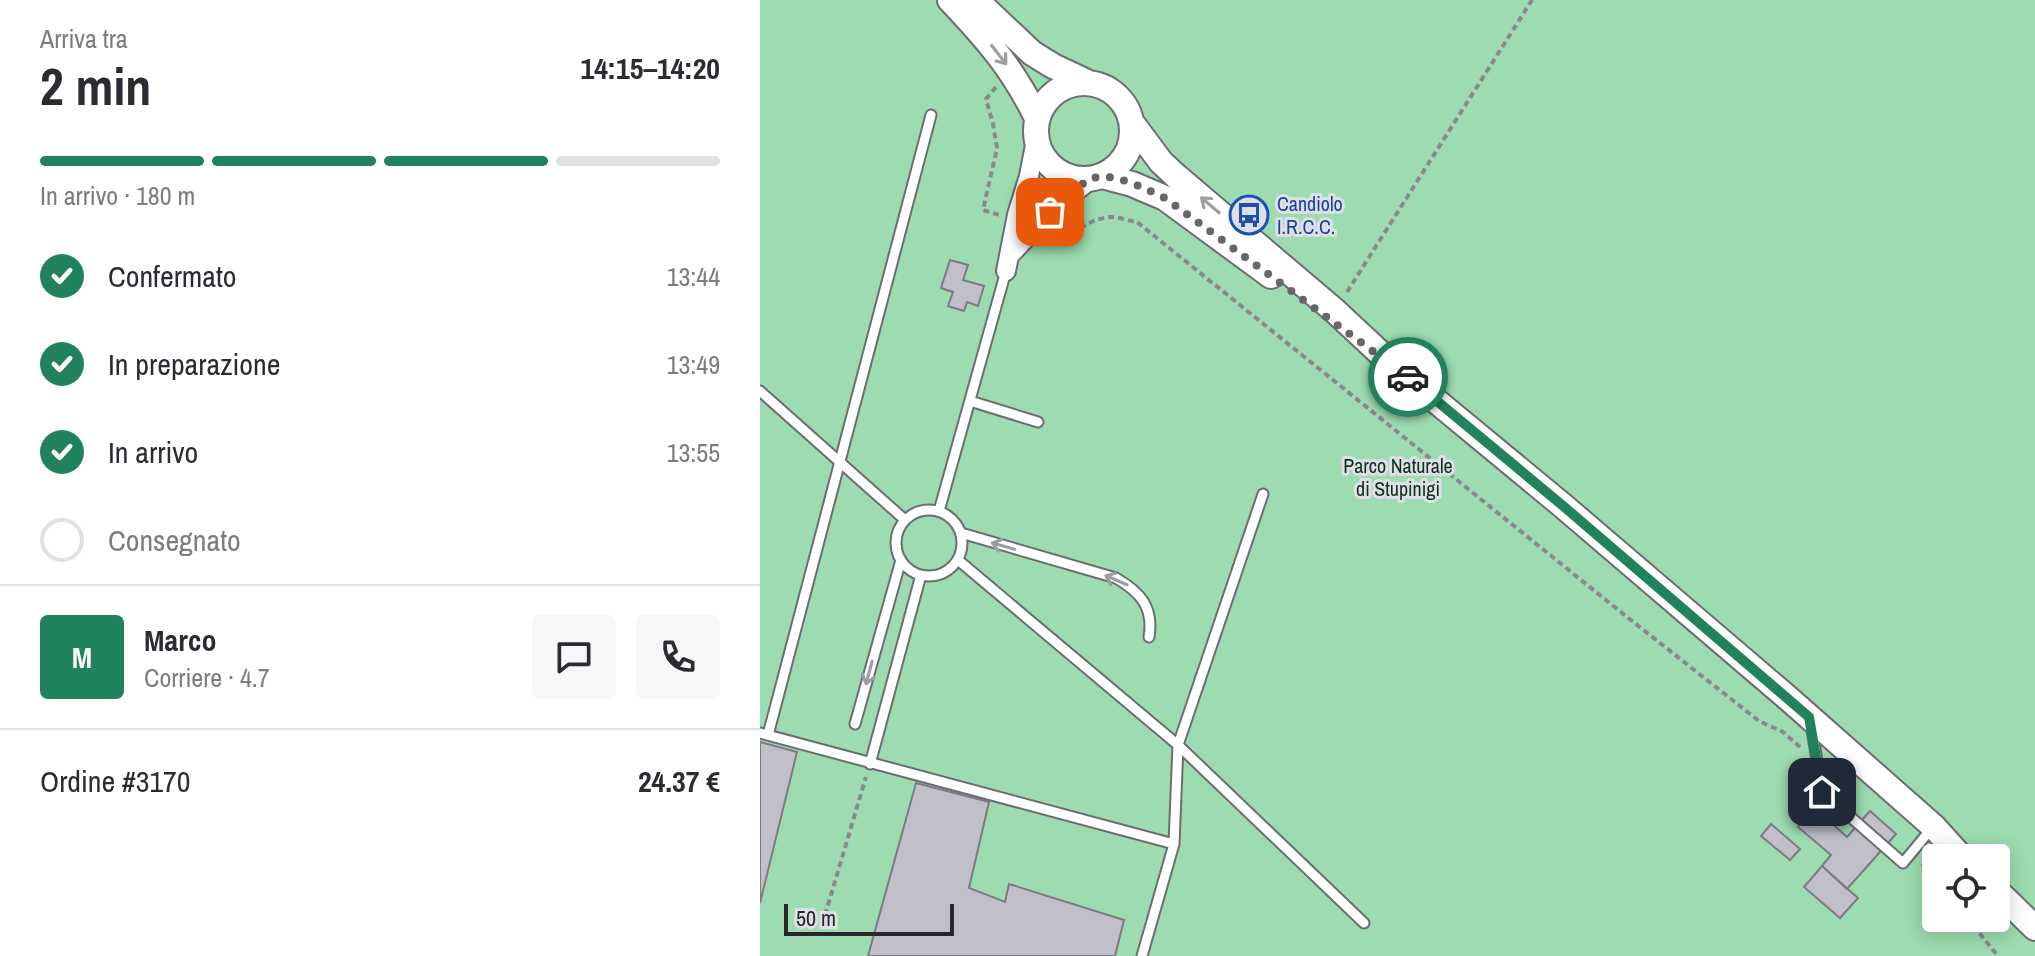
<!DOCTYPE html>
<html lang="it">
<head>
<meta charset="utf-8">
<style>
  :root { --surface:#fff; --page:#f7f7f7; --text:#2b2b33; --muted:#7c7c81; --line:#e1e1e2; --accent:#21835d }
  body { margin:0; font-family:"Archivo Narrow",sans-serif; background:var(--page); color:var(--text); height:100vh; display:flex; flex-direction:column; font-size:30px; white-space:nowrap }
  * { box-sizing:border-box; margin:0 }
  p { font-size:26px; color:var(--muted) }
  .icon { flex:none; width:44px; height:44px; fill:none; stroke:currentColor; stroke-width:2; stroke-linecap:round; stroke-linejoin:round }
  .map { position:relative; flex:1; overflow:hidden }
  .panel { display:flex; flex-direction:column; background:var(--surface); width:760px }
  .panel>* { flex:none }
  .fabs { position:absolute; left:1162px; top:844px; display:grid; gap:16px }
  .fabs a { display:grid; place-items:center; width:88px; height:88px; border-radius:8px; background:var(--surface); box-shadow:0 4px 20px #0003; font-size:40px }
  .scale { position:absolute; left:24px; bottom:20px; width:170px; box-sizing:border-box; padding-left:8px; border:4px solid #272629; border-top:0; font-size:22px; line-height:28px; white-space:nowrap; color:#272629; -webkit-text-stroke:6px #e0dee6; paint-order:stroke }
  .pin { position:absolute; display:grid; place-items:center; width:68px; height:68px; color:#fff; margin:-34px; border-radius:16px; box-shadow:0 4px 12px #0006 }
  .courier { position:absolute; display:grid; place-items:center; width:80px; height:80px; margin:-40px; border:6px solid #21835d; border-radius:50%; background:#fff; color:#222; box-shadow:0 2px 10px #0007 }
  .head em { font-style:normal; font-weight:800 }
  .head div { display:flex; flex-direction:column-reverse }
  .head { display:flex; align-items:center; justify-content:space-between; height:136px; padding:0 40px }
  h1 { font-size:52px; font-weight:800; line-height:60px }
  .bar { display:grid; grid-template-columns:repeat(4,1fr); gap:12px 8px; align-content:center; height:96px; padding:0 40px }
  .bar i { height:10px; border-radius:6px; background:var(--line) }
  .bar .active { background:var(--accent) }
  .bar p { grid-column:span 4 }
  .line { display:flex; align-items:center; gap:20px; padding:0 40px; border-top:2px solid var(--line) }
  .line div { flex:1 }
  .round { display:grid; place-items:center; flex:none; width:84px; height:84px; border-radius:8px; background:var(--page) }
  ol { padding:0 40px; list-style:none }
  li { display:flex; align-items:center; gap:24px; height:88px }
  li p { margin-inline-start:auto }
  li .icon { padding:8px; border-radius:50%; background:var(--accent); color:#fff; stroke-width:4 }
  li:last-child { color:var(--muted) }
  li i { width:44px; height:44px; border:4px solid var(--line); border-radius:50% }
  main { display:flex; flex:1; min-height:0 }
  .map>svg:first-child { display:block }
  .green { fill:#9ddcb0; fill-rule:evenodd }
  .building { fill:#c1bfc7; stroke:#7c7a82; stroke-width:2 }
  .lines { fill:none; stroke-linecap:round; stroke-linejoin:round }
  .service-casing { stroke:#6e6c73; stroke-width:13 }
  .minor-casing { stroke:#6e6c73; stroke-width:22 }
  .tertiary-casing { stroke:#6e6c73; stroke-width:28 }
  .path { stroke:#8a888e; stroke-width:4; stroke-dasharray:6 4; stroke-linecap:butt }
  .service { stroke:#fff; stroke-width:9 }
  .minor { stroke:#fff; stroke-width:18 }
  .tertiary { stroke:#fff; stroke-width:24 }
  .oneway { stroke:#9e9d9f }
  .done { stroke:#68666b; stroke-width:8; stroke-dasharray:0 14.4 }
  .route { stroke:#21835d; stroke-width:10 }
  .labels { text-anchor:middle; stroke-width:6; stroke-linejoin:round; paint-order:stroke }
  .transit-label { font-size:20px; fill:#164399; stroke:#e0dee6; text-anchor:start }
  .park-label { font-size:20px; fill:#09321a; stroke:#e0dee6 }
</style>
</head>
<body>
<main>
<section class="panel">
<div class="head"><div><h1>2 min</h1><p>Arriva tra</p></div><em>14:15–14:20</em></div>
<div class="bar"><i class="active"></i><i class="active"></i><i class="active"></i><i></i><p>In arrivo · 180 m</p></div>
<ol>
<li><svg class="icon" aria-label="check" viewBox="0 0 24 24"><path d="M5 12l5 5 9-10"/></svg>Confermato<p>13:44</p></li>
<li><svg class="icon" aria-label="check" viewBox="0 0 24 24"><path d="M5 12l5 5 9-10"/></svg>In preparazione<p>13:49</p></li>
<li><svg class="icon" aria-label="check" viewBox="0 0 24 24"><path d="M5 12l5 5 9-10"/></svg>In arrivo<p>13:55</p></li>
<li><i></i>Consegnato</li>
</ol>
<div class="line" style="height:144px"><b class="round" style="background:var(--accent);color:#fff">M</b><div><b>Marco</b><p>Corriere · 4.7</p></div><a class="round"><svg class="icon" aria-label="chat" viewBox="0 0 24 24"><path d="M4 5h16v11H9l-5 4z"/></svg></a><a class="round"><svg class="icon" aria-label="phone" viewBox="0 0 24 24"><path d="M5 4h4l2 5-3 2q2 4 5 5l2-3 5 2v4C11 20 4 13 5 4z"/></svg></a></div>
<div class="line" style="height:104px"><div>Ordine #3170</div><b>24.37 €</b></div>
</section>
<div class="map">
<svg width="1275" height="956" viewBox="0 0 1275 956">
  <rect width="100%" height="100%" fill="#e0dee6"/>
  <path class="green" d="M 0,0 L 1275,0 L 1275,956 L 0,956 ZM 1176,858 L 1236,858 L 1236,918 L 1176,918 Z"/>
  <path class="building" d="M 190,260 L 208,265 L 203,280 L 224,286 L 218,306 L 207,302 L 204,311 L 188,306 L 193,292 L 181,288 Z
    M 0,742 L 37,752 L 0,903 Z
    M 156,783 L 229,802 L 209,888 L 245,902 L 249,884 L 364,920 L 355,956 L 108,956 Z
    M 1055,808 L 1087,837 L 1110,811 L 1136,834 L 1087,889 L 1062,866 L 1071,855 L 1038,827 Z
    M 1011,824 L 1040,849 L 1030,860 L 1001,836 Z
    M 1062,866 L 1098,898 L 1080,918 L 1044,887 Z"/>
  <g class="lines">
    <g class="service-casing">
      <path id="service" d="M 0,391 L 145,520
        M 210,401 L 278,422
        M136 543a33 33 0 1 1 66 0a33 33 0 1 1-66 0Z
        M 179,511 L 246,271
        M 201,533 L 356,578 C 380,592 394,607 389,637
        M 198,560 L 418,745 L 604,923
        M 95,724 L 141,560
        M 1051,724 L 1062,792 L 1143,863 L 1172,828
        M 0,733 L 414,844
        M 8,735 L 171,115
        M 110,764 L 161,575
        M 382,956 L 414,844 L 418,745 L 503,494"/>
    </g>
    <g class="minor-casing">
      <path id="minor" d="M 250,255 L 290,212 L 330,180
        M 246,271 L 257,215 L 269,176 L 276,140"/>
    </g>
    <g class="tertiary-casing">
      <path id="tertiary" d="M 190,0 C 227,39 253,69 277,118
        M 216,0 L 272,53 L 293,66 L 327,82
        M276 131a48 48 0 1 1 96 0a48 48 0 1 1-96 0Z
        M 372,123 L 401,162 L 416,176 L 575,311 L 635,367 L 802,505 L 1029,699 L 1174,827 L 1202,858
        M 342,176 L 372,184 L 405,198 L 511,276
        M 1236,890 L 1275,928"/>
    </g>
    <path class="path" d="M 236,87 L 226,99 L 233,124 L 237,148 L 223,210 L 239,215
      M 295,236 L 302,240 C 316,230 333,218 351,217 C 359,217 369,221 377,222 L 867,617 L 999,721 L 1023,732 L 1040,747
      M 587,292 L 772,0
      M 1162,864 L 1176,880
      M 65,915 L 106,777
      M 1207,918 L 1238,956"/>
    <use href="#service" class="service"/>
    <use href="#minor" class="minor"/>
    <use href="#tertiary" class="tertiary"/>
  </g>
  <defs><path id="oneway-shaft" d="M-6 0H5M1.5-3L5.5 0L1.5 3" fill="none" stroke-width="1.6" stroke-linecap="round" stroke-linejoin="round" transform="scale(2)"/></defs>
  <g class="oneway">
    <use href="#oneway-shaft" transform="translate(239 55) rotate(52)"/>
    <use href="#oneway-shaft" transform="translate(450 205) rotate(-140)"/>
    <use href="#oneway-shaft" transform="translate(243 546) rotate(-164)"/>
    <use href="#oneway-shaft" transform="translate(356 580) rotate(-157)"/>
    <use href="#oneway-shaft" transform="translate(109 673) rotate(105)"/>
  </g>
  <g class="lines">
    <path class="done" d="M 290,212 C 302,202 318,185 331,179 C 351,170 387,190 405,198 L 648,377"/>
    <path class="route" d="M 648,377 L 802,505 L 1049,717 L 1062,792"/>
  </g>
  <defs>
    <g id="bus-ring" transform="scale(2)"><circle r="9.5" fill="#e0dee6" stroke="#1a4fb4" stroke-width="1.5"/><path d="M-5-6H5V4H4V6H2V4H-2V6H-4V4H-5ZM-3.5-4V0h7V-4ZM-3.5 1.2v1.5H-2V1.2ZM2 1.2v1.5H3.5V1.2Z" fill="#1a4fb4"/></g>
  </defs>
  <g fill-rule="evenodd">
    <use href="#bus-ring" x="489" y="215"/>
  </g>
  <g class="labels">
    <g class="transit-label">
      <text x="517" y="211">Candiolo<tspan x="517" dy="23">I.R.C.C.</tspan></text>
    </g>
    <g class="park-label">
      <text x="638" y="473">Parco Naturale<tspan x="638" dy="23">di Stupinigi</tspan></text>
    </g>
  </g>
</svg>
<div class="fabs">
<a><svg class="icon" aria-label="locate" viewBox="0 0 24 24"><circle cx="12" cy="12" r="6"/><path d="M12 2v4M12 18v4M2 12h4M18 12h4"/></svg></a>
</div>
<div class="scale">50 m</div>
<div class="pin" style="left:290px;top:212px;background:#ea580c"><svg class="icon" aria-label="bag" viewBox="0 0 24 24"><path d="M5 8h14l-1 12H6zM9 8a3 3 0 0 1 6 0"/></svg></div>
<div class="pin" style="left:1062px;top:792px;background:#1f2937"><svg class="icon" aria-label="home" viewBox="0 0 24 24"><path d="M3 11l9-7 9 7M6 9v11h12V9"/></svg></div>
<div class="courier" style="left:648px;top:377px"><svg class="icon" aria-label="car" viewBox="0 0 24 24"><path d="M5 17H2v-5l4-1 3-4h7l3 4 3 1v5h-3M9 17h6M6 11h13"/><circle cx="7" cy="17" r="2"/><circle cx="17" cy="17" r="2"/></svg></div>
</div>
</main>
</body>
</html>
